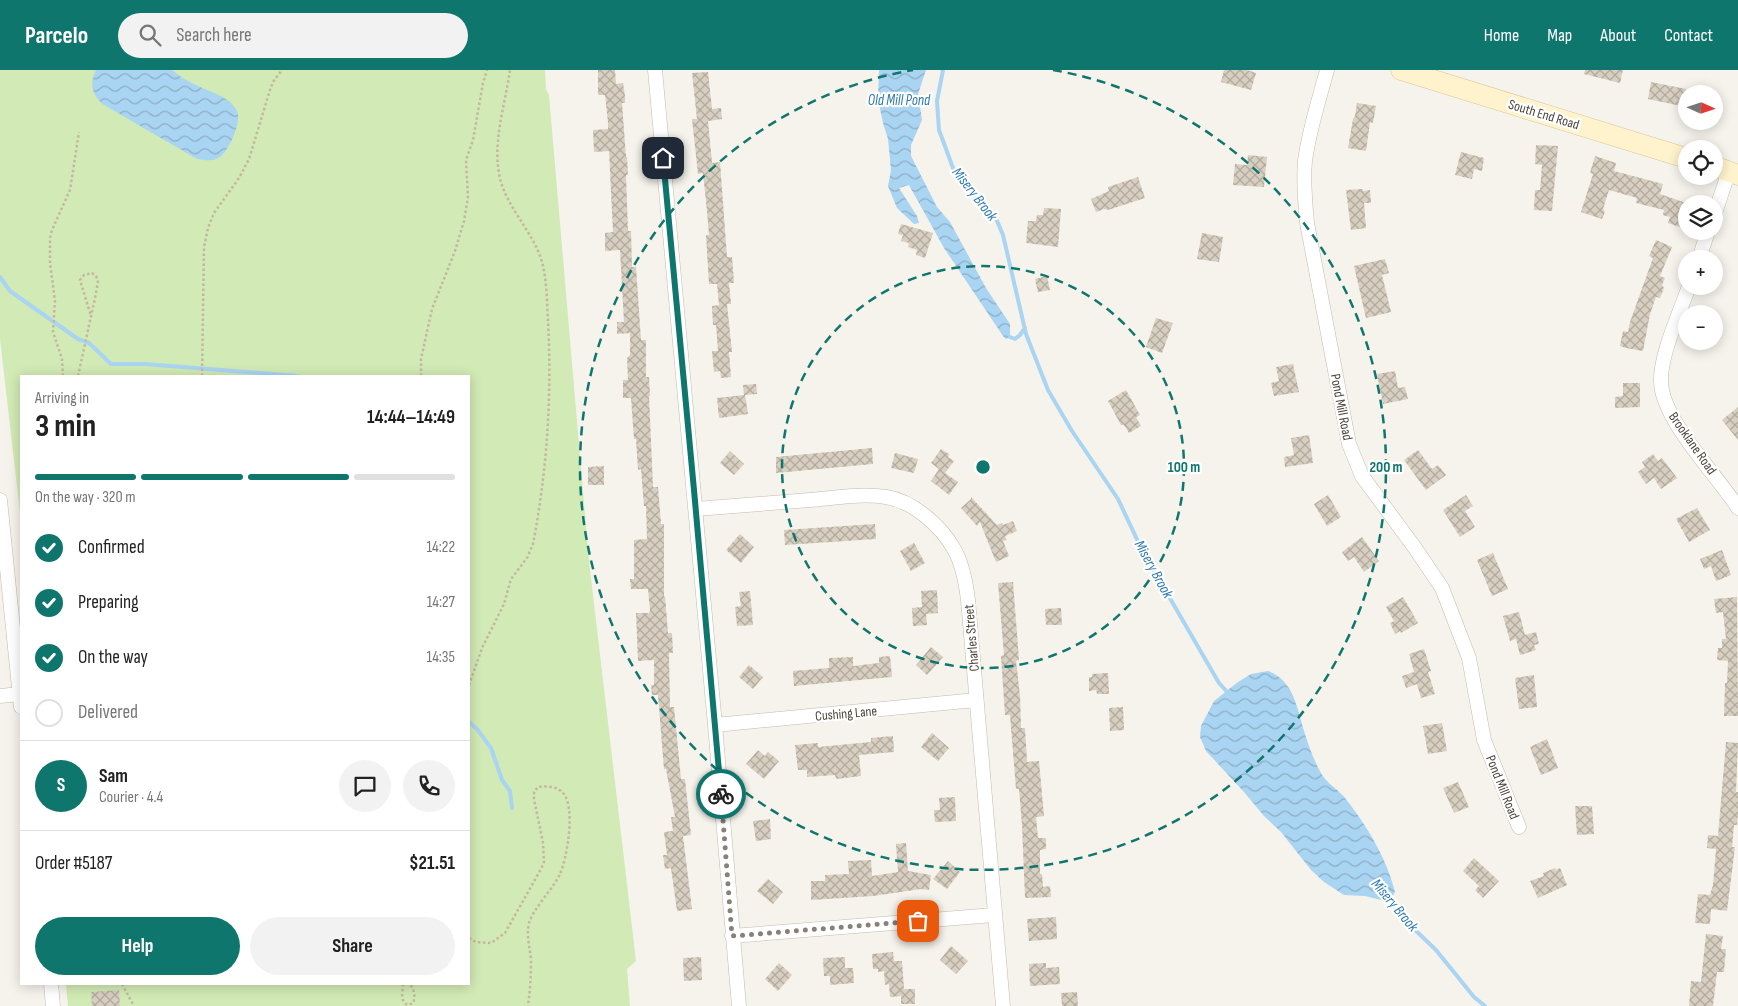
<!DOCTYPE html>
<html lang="en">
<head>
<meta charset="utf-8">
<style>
  :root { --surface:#fff; --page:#f2f2f2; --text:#222; --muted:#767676; --line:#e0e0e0; --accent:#0f766e }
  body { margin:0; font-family:"Sofia Sans Condensed",sans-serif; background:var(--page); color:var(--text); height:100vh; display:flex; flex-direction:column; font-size:19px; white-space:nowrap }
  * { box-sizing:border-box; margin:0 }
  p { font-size:16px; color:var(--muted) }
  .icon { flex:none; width:28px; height:28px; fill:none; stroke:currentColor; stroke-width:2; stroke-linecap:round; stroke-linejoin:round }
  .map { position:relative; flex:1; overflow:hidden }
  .side { position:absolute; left:20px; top:305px; width:450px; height:610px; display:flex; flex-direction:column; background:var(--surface); border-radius:0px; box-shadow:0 2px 12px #0003 }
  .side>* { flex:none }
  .needle { width:32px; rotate:93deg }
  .controls { position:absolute; left:1678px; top:15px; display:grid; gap:10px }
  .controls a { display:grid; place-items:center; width:45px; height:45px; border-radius:50%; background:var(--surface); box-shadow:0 2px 12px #0003; font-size:25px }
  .pin { position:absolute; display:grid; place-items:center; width:42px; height:42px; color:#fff; margin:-21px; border-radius:10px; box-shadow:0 2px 8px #0006 }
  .courier { position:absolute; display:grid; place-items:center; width:50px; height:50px; margin:-25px; border:4px solid #0f766e; border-radius:50%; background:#fff; color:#222; box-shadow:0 1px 6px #0007 }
  .head em { font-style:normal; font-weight:700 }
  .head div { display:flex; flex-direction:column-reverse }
  .head { display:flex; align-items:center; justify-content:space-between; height:85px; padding:0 15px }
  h1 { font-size:32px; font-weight:700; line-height:38px }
  .bar { display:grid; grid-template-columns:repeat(4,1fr); gap:8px 5px; align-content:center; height:60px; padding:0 15px }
  .bar i { height:6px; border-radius:4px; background:var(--line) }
  .bar .selected { background:var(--accent) }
  .bar p { grid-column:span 4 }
  .line { display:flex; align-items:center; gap:12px; padding:0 15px; border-top:1px solid var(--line) }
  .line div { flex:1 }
  .round { display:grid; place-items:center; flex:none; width:52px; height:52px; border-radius:26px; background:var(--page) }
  ol { padding:0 15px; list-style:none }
  li { display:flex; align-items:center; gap:15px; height:55px }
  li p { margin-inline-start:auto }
  li .icon { padding:5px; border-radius:50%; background:var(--accent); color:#fff; stroke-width:4 }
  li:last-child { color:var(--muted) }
  li i { width:28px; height:28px; border:2px solid var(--line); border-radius:50% }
  .action { display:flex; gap:10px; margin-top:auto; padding:10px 15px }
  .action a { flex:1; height:58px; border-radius:30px; background:var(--accent); color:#fff; font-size:20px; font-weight:700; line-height:58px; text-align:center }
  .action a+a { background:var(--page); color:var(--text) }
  header { display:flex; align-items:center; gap:30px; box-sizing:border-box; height:70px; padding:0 25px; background:var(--accent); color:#fff }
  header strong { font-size:24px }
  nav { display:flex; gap:28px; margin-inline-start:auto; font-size:18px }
  .search { width:350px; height:45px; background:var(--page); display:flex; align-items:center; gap:12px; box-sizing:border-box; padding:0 18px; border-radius:28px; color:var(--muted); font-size:19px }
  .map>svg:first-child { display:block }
  .green { fill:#d2eab5 }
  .water { fill:url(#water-waves) }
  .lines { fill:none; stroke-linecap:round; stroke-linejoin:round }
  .stream { stroke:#a9d4f2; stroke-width:4 }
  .building { fill:url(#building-cross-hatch) }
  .street-casing { stroke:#c2bbae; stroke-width:15 }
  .secondary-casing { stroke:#d6c79b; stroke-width:21 }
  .path { stroke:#c4b79f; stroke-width:2.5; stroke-dasharray:2.5 2.5; stroke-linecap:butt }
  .street { stroke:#fff; stroke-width:14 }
  .secondary { stroke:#fff3cd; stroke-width:20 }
  .done { stroke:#878178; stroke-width:5; stroke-dasharray:0 9 }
  .route { stroke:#0f766e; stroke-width:6 }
  .ring { fill:none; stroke:#0f766e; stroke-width:2.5; stroke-dasharray:9 6 }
  .labels { text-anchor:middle; stroke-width:4.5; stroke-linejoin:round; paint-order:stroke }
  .street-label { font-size:14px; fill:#4b4439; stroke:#fff }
  .water-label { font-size:15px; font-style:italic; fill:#2e7ab2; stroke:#fff }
  .centre { fill:#0f766e; stroke:#fff; stroke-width:2.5 }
  .ring-label { font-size:15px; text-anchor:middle; font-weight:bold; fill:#0f766e; stroke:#fff; stroke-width:4.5; stroke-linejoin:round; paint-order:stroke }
</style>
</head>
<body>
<header>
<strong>Parcelo</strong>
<div class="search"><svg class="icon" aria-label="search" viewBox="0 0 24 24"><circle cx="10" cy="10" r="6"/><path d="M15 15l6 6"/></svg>Search here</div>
<nav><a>Home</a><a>Map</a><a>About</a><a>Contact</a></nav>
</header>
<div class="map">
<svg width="1738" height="936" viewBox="0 0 1738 936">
  <defs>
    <pattern id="water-waves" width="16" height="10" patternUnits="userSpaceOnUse" patternTransform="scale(1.25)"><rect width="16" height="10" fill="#a9d4f2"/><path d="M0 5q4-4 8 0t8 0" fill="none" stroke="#8caec5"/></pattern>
    <pattern id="building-cross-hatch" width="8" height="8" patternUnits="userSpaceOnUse" patternTransform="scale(1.25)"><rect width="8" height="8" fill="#d8cfc1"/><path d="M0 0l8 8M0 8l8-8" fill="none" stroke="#b1aa9e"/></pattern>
  </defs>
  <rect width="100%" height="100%" fill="#f6f3ec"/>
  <path class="green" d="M 0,0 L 545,0 L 546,19 L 549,25 L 589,491 L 636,891 L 627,899 L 630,936 L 68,936 L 66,914 L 469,914 L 469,306 L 21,306 L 21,451 L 0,269 Z"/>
  <path class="water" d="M 96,0 L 172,0 C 180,7 189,12 198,16 C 212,23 229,26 237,41 C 242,51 229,81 220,87 C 213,92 205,90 197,89 L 104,35 C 92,25 89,14 96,0 Z
    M 879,0 L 926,0 L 918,24 L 922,50 L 911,75 L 911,86 L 937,137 L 950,152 L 986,218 L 1010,254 L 1010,267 L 1006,269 L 1003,266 L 944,178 L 909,115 L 899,118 L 917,146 L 919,153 L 914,154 L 897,138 L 888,116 L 891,100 L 888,69 L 883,53 L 878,29 Z
    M 1268,601 C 1295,611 1297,640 1305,664 C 1309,677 1314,691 1321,703 C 1326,713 1338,719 1345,728 C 1366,754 1387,789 1395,822 L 1389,832 L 1365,826 L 1344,825 L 1324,812 L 1311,800 L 1281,762 L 1264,746 L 1244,722 L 1206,681 L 1200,667 L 1201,656 L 1214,631 L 1238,612 L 1251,604 Z"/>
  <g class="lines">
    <path class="stream" d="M 943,0 L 937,31 L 939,60 L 953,98 L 995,146 L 1003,165 L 1026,264 L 1048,320 L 1072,361 L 1118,429 L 1142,480 L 1219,613 L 1229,624
      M 0,207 L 10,221 L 78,269 L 89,273 L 111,294 L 145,294 L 297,306
      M 1010,267 L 1015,269 L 1020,265 L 1025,258
      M 469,652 L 477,659 L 491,678 L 502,710 L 510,721 L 512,738
      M 1387,829 L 1412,857 L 1436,880 L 1474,927 L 1485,936"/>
  </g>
  <path class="building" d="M 598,0 L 615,0 L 616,14 L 623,13 L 625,26 L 625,33 L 622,33 L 626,87 L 627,87 L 628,105 L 626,105 L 628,161 L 631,161 L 632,197 L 636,197 L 641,270 L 646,270 L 646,307 L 649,307 L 650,326 L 649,326 L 653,417 L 658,417 L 661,454 L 664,454 L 664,527 L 665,526 L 668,563 L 672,563 L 673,583 L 669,583 L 670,637 L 674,637 L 681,709 L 685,709 L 691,765 L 683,766 L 692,839 L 677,841 L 671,798 L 665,799 L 663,785 L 667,785 L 664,762 L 673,761 L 671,747 L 675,747 L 666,699 L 664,699 L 658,625 L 652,625 L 651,615 L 654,615 L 654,590 L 638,591 L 636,543 L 649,543 L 650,541 L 648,519 L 631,519 L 630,509 L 634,509 L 634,470 L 647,469 L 646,436 L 644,436 L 641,399 L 638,400 L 636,369 L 634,369 L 631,328 L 623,328 L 623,310 L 628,310 L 627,288 L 630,285 L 630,263 L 617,264 L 617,252 L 624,252 L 620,180 L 605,181 L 605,163 L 613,162 L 609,81 L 594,82 L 593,60 L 608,59 L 608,52 L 605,25 L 598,25 Z
    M 1224,0 L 1247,0 L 1256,3 L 1251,20 L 1221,12 Z
    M 1585,0 L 1623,0 L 1620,13 L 1584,4 Z
    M 708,2 L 712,39 L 721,38 L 722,49 L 708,51 L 712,93 L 720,92 L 727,187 L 732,187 L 734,213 L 729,213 L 731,234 L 727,234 L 732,282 L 729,282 L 731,307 L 721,308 L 720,301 L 714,302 L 712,281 L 718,281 L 716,255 L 713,255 L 712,236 L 719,235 L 717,214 L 709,214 L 706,165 L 709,165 L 707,141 L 703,103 L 698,104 L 692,49 L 697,49 L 692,3 Z
    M 1651,12 L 1686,19 L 1686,37 L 1648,29 Z
    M 1357,33 L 1376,36 L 1373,53 L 1370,52 L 1366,81 L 1348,78 L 1353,49 L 1355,46 Z
    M 1536,75 L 1558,76 L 1552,141 L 1534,140 L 1535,120 L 1540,120 L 1542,95 L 1535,94 Z
    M 1461,82 L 1484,88 L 1482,101 L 1474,99 L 1472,109 L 1455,105 Z
    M 1248,85 L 1267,87 L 1264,117 L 1233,115 L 1235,94 L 1247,95 Z
    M 1595,86 L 1616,93 L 1614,101 L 1663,114 L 1660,124 L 1686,133 L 1686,159 L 1668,153 L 1670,147 L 1663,145 L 1664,140 L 1636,133 L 1637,128 L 1609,120 L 1603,139 L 1605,142 L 1602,149 L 1581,142 L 1593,104 L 1590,103 Z
    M 1138,107 L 1145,128 L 1108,140 L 1104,139 L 1096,142 L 1091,129 L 1109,121 L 1108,117 Z
    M 1363,119 L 1363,121 L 1370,120 L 1371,133 L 1364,133 L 1366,158 L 1351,160 L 1346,120 Z
    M 1044,138 L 1061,139 L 1058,177 L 1026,173 L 1028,151 L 1036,151 L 1037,145 L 1043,145 Z
    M 901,154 L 933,163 L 925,188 L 916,185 L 917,180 L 908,177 L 909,173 L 901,171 L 903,165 L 898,164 Z
    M 1202,163 L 1223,167 L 1219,192 L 1197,189 Z
    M 1656,170 L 1672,177 L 1660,206 L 1665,208 L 1662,215 L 1664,218 L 1660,228 L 1656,227 L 1650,244 L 1643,281 L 1626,278 L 1620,276 L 1623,261 L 1628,262 L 1630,252 L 1653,188 L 1649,186 Z
    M 1385,189 L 1389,203 L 1382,205 L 1391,242 L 1366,248 L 1354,196 Z
    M 1047,206 L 1050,220 L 1038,222 L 1035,209 Z
    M 1156,248 L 1173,253 L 1162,283 L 1146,277 Z
    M 1293,294 L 1299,322 L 1274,326 L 1271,313 L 1279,311 L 1276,297 Z
    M 1395,301 L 1398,318 L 1405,317 L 1408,329 L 1383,334 L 1377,304 Z
    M 1623,313 L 1640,313 L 1640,337 L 1615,338 L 1615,327 L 1623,326 Z
    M 756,314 L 757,324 L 745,325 L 748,344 L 719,348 L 717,328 L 744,325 L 743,315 Z
    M 1126,320 L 1140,345 L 1136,347 L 1141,356 L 1129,363 L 1124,355 L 1121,355 L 1108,331 Z
    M 1738,337 L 1738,370 L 1722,350 Z
    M 1309,365 L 1313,393 L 1285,397 L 1284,387 L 1294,385 L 1291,368 Z
    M 872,378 L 873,394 L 776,403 L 776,387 Z
    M 941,379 L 949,384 L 948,387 L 954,391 L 945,403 L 958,412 L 949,425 L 931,411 L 939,399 L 931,393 Z
    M 1418,380 L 1432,399 L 1438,395 L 1446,405 L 1426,420 L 1404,390 Z
    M 730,381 L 744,394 L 734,405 L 720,393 Z
    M 895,383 L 918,389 L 914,403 L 891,398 Z
    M 1653,384 L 1658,391 L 1662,388 L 1677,408 L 1661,419 L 1654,408 L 1646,414 L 1638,402 L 1645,397 L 1642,392 Z
    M 604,396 L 604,415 L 588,415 L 588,397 Z
    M 1328,425 L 1341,447 L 1327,456 L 1314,434 Z
    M 1466,425 L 1473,436 L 1465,441 L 1475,457 L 1460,467 L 1443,440 Z
    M 971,427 L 997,455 L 1002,453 L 1003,455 L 1013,451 L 1017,461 L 1005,466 L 1007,470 L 1003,471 L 1009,486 L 996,492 L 980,452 L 977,456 L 961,438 L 971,429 Z
    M 1697,438 L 1710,460 L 1689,472 L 1676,449 Z
    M 875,454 L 876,469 L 785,475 L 784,460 Z
    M 740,464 L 754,477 L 741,493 L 726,480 Z
    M 1362,467 L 1379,491 L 1364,502 L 1354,487 L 1348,491 L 1342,482 Z
    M 914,473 L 925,493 L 911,501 L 900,481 Z
    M 1722,480 L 1731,505 L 1716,511 L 1711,496 L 1704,499 L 1700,489 Z
    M 1493,483 L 1508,519 L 1492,526 L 1477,490 Z
    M 1013,512 L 1019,590 L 1016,591 L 1020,626 L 1021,658 L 1025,658 L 1027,692 L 1039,691 L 1044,746 L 1036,747 L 1038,768 L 1046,768 L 1046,779 L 1040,780 L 1040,804 L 1042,804 L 1043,817 L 1050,816 L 1051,827 L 1025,828 L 1022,755 L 1019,719 L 1016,719 L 1010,645 L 1005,645 L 1001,586 L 1004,585 L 998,513 Z
    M 937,520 L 938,543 L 926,544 L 927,555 L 913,556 L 912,538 L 922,537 L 921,521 Z
    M 750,521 L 753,555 L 737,556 L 735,537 L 741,536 L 739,522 Z
    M 1403,527 L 1418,553 L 1401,563 L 1400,561 L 1395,564 L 1390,553 L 1394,551 L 1386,537 Z
    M 1737,527 L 1738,646 L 1724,646 L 1725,613 L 1727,613 L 1728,591 L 1717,590 L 1718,578 L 1722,578 L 1722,569 L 1726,569 L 1723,542 L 1716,543 L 1714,529 Z
    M 1061,538 L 1062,555 L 1046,555 L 1045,539 Z
    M 1519,542 L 1525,565 L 1536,562 L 1539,574 L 1534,575 L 1536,580 L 1520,585 L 1516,569 L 1510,571 L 1503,546 Z
    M 931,577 L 943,587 L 927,605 L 916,595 Z
    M 1424,579 L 1431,601 L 1428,602 L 1435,624 L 1421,628 L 1417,614 L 1406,618 L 1402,606 L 1414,602 L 1409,584 Z
    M 890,586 L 892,607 L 794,616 L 793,601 L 829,598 L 829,588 L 853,587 L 853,596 L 879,593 L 879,587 Z
    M 749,595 L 763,607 L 753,619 L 739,607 Z
    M 1108,603 L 1109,624 L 1097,624 L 1096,620 L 1089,621 L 1089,607 L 1092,607 L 1092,604 Z
    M 1534,605 L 1537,637 L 1519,639 L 1515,608 Z
    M 1123,637 L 1124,660 L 1110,661 L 1109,638 Z
    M 1442,653 L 1447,681 L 1428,684 L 1423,656 Z
    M 932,663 L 949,678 L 938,691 L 921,677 Z
    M 893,666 L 894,682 L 859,685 L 861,706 L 836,709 L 835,705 L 807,707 L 807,700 L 798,700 L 795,675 L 818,673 L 818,677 L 871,672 L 871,668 Z
    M 1547,669 L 1558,698 L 1541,705 L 1530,677 Z
    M 1726,672 L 1738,673 L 1736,722 L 1738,722 L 1738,745 L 1737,755 L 1734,755 L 1732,777 L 1735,777 L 1727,841 L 1711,839 L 1710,854 L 1695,853 L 1698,824 L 1710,825 L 1713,815 L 1716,779 L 1707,778 L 1708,765 L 1718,766 Z
    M 758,680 L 765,686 L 768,682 L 779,691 L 764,709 L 746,694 Z
    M 1458,712 L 1469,737 L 1454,743 L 1443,718 Z
    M 955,727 L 956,751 L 935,752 L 934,740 L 940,740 L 939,728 Z
    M 1575,736 L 1592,736 L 1594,764 L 1577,765 Z
    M 770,749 L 771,769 L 756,771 L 753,751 Z
    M 906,773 L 908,801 L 931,805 L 929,820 L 921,819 L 873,826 L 811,830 L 811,811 L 825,811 L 825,805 L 849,804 L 848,791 L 871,790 L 872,806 L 898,802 L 896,774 Z
    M 1474,788 L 1499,811 L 1483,828 L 1475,820 L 1479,816 L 1463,801 Z
    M 948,791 L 960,802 L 947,819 L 933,809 Z
    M 1555,798 L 1556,800 L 1560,798 L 1567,815 L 1538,828 L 1530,811 L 1544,806 L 1543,803 Z
    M 768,809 L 783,822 L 773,834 L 757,821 Z
    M 1056,847 L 1057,869 L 1029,871 L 1027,849 Z
    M 1706,864 L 1723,866 L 1721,879 L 1726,879 L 1724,902 L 1717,902 L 1713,936 L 1689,936 L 1691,911 L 1701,912 Z
    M 951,876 L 968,891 L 956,904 L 940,890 Z
    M 893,882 L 894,891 L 902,891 L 904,919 L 915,919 L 915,934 L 901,934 L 901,926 L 890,927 L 889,914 L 885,915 L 884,901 L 878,902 L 878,899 L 873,899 L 872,884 Z
    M 701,887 L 702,910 L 684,911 L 683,888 Z
    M 845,887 L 845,898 L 853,898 L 854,913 L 830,915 L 830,906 L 824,906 L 823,888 Z
    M 779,893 L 792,905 L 778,921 L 765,909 Z
    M 1046,893 L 1046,898 L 1059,897 L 1060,914 L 1030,916 L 1029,894 Z
    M 119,920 L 120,936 L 92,936 L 91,922 Z
    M 1077,922 L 1078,936 L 1062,936 L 1061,923 Z"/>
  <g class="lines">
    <g class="street-casing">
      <path id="street" d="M 655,0 L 715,655 L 739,936
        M 1327,0 C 1319,30 1309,60 1305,91 C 1303,111 1305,132 1307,153 L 1349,374 L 1362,406 L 1415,478 L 1442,518 L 1469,588 L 1484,670 L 1519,757
        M 1714,146 L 1729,101
        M 1699,189 L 1708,161
        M 1689,216 C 1680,243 1660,284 1661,312 C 1662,350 1717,405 1738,438
        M 0,430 L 21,637
        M 696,439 C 734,436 772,433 810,430 C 835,428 862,423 886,427 C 913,431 941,456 954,479 C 963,495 966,513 968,530 L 1003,936
        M 0,626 L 20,624
        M 715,655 L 976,630
        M 732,866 L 994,845
        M 51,914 L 53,936"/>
    </g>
    <g class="secondary-casing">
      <path id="secondary" d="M 1401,0 L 1686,88
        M 1714,96 L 1738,105"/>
    </g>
    <path class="path" d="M 63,306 L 62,289 L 53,262 L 55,231 L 50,193 L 50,168 L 52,160 L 70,120 L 79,62
      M 78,306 L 95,228 L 98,212 L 96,206 L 92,203 L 84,205 L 80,210 L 91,246
      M 202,306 L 204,177 L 208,158 L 214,143 L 239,108 L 249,89 L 270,20 L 273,12 L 282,0
      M 421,306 L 421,289 L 432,239 L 455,181 L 464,151 L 468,127 L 466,90 L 473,70 L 483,13 L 487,0
      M 469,615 L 482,578 L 504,534 L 511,509 L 527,488 L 533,474 C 547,401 552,326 548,252 C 547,234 547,214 543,196 C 538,172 519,151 508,129 C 486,89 504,43 510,0
      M 469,868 L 476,872 L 491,873 L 505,863 L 541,799 L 544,792 L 543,773 L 534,729 L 534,722 L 538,717 C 546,716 557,716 563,723 C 576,737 567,788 560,804 C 553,819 533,839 529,853 C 526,866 530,877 531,890 C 531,906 530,921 528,936
      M 122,914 L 134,936
      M 403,914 C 403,921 399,931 408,935 L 413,933 C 416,926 414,920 410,914"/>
    <use href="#street" class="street"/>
    <use href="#secondary" class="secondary"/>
  </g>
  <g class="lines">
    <path class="done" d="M 721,724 L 732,866 L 918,851"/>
    <path class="route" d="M 663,88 L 694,420 L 721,724"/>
  </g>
  <g class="ring">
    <circle cx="983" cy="397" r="201"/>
    <path d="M1053 0A403 403 0 1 1 913 0"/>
  </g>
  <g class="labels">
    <g class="street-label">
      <text transform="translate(1544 44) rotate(17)" y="5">South End Road</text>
      <text transform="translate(1342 337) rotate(79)" y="5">Pond Mill Road</text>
      <text transform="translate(1693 373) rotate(55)" y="5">Brooklane Road</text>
      <text transform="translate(971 568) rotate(-95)" y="5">Charles Street</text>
      <text transform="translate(846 643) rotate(-5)" y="5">Cushing Lane</text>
      <text transform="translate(1503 717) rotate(68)" y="5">Pond Mill Road</text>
    </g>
    <g class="water-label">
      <text x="899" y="35">Old Mill Pond</text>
      <text transform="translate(975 124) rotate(52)" y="5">Misery Brook</text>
      <text transform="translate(1154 499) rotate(61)" y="5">Misery Brook</text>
      <text transform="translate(1395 835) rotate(50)" y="5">Misery Brook</text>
    </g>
  </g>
  <circle cx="983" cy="397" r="8" class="centre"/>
  <g class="ring-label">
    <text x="1184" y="402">100 m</text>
    <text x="1386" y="402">200 m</text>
  </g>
</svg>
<div class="controls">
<a><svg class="needle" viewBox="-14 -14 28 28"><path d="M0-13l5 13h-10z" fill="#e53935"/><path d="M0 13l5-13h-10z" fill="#767676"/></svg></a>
<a><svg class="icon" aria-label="locate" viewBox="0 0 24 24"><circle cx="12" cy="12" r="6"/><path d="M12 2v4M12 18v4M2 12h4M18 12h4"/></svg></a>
<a><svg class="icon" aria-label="layers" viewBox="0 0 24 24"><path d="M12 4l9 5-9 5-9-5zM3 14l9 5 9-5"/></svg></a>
<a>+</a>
<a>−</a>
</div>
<div class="pin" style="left:918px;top:851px;background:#ea580c"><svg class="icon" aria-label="bag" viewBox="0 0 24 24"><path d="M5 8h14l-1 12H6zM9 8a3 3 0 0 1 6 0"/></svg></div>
<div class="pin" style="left:663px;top:88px;background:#1f2937"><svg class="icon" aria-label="home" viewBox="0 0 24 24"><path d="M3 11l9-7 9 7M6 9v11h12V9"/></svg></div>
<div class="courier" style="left:721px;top:724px"><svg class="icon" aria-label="bike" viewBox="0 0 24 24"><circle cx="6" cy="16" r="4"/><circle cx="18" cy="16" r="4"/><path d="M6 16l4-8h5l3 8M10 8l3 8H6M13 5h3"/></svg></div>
<section class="side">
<div class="head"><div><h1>3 min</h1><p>Arriving in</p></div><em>14:44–14:49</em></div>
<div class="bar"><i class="selected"></i><i class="selected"></i><i class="selected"></i><i></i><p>On the way · 320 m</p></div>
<ol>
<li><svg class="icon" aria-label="check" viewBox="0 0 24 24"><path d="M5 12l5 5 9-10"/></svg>Confirmed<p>14:22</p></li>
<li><svg class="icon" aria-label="check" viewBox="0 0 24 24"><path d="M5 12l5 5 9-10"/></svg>Preparing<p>14:27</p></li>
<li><svg class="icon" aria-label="check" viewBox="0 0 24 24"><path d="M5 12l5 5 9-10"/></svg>On the way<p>14:35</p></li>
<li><i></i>Delivered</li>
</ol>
<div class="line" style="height:90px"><b class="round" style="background:var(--accent);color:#fff">S</b><div><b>Sam</b><p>Courier · 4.4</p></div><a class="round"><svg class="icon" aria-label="chat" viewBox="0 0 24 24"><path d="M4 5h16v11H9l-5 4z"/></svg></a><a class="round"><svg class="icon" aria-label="phone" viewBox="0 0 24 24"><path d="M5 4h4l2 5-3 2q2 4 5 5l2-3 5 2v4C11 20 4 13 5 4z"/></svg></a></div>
<div class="line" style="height:65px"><div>Order #5187</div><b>$21.51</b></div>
<div class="action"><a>Help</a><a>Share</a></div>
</section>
</div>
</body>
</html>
